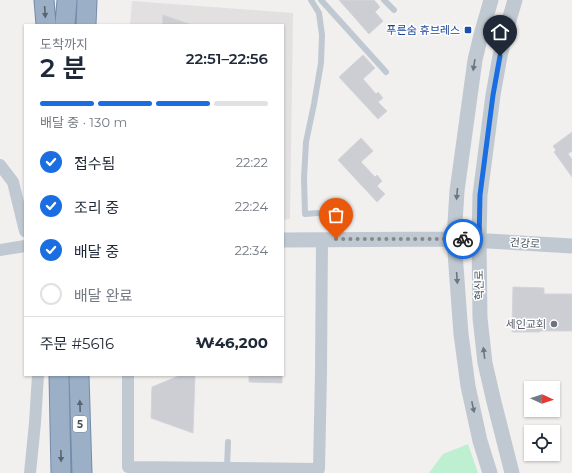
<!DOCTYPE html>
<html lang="ko">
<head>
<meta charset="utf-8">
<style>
  :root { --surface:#fff; --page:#f2f2f3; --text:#1f2937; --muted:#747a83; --line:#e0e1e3; --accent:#1a6ee1 }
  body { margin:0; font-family:Montserrat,"Noto Sans KR",sans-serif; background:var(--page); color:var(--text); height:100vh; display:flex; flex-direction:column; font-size:15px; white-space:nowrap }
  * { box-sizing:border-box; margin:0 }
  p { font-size:13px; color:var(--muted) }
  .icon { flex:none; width:22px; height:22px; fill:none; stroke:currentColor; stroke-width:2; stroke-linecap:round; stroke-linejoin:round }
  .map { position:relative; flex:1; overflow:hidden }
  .details { position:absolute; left:24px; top:24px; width:260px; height:352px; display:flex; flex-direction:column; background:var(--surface); border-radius:0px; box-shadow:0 1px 3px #0004 }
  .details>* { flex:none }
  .needle { width:26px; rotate:93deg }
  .fabs { position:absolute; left:524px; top:381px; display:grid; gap:8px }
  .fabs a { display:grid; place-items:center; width:36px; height:36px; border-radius:0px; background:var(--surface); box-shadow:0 1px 3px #0004; font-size:20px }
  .pin { position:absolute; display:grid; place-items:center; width:34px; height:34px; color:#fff; margin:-41px -17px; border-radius:50% 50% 50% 0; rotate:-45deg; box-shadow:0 0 4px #0007 }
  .pin .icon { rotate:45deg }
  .courier { position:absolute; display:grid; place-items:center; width:40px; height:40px; margin:-20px; border:3px solid #1a6ee1; border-radius:50%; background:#fff; color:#222; box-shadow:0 1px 5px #0007 }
  .head em { font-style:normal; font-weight:600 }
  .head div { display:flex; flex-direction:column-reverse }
  .head { display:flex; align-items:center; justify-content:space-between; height:68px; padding:0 16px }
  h1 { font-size:26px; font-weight:600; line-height:30px }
  .bar { display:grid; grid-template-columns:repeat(4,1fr); gap:6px 4px; align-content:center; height:48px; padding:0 16px }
  .bar i { height:5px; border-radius:3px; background:var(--line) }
  .bar .on { background:var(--accent) }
  .bar p { grid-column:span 4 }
  .line { display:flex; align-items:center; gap:10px; padding:0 16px; border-top:1px solid var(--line) }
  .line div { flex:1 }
  ol { padding:0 16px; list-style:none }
  li { display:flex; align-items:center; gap:12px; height:44px }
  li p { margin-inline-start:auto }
  li .icon { padding:4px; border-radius:50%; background:var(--accent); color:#fff; stroke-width:4 }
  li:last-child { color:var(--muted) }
  li i { width:22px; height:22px; border:2px solid var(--line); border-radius:50% }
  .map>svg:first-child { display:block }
  .education { fill:#e3e0e1 }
  .green { fill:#beefd1 }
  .building { fill:#ccced4; stroke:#d3d5da }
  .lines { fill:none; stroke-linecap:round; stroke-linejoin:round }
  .trunk-casing { stroke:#728ca9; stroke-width:21 }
  .service { stroke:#c0c9d1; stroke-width:6 }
  .minor { stroke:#c0c9d1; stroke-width:12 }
  .tertiary { stroke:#c0c9d1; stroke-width:15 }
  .trunk { stroke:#9bb0c6; stroke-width:19 }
  .oneway { fill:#586571 }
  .oneway2 { fill:#6b767f }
  .done { stroke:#83898f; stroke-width:4; stroke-dasharray:0 7.2 }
  .route { stroke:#1a6ee1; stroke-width:5 }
  .transit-dot { fill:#1a4fb4; stroke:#fff; stroke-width:1.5 }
  .worship-dot { fill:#6b7280; stroke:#fff; stroke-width:1.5 }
  .labels { text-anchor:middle; stroke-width:3; stroke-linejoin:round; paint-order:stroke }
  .shield { fill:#fff; stroke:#7e868d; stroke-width:1 }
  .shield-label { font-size:10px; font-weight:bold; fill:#47525c }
  .transit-label { font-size:11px; fill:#164399; stroke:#fff; text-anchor:end }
  .street-label { font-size:11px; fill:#47525c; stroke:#fff }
  .worship-label { font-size:11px; fill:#5b616d; stroke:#fff; text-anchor:end }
</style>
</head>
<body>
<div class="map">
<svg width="572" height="473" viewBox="0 0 572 473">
  <rect width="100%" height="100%" fill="#f2efef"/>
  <path class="education" d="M 132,1 L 293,13 L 290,219 L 283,220 L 283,25 L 130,25 Z"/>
  <path class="green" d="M 468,444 L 478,473 L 429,473 L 443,454 Z"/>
  <path class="building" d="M 339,0 L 374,0 L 380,7 L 375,12 L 383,21 L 369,34 Z
    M 163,15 L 189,24 L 189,25 L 162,25 Z
    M 363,55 L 375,68 L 363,79 L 376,94 L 378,92 L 383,98 L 378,102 L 387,111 L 378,119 L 339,77 Z
    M 572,132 L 572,151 L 568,154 L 572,159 L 572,177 L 554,152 L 556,150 L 553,146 Z
    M 361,138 L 373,151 L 361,162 L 375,177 L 377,175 L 382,181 L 377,186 L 385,194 L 377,202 L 338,160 Z
    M 513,287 L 544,288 L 544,294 L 572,294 L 572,331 L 540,331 L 540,332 L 512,332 Z
    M 181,375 L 195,375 L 193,433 L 151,418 L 152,387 Z
    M 249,375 L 282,375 L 282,383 L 249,382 Z"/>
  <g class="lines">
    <g class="trunk-casing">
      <path id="trunk" d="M 44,0 L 46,25
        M 65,25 L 67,0
        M 86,25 L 87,0
        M 59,375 L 61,473
        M 79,375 L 82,473"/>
    </g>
    <path class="service" d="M 311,0 L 319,13 L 322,35 L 321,63 L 314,104 L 306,142 L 304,178 L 305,214 L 318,213
      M 321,0 L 386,72
      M 384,0 L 394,10
      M 227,468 L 228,442"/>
    <path class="minor" d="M 0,165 L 13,182 L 25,231
      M 0,250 L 25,246
      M 128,375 L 128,467 L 319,469 L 321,372 L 322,239
      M 30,473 L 35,423 L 38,375"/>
    <path class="tertiary" d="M 283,240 L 454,239 L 572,246
      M 490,473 L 480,441 L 468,386 L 461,334 L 454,239 L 457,191 L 475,60 L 481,35 L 491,0
      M 512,473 L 494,402 L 485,363 L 480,318 L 479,240 L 480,195 L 493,95 L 500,56 L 510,17 L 515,0"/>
    <use href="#trunk" class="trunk"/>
  </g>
  <defs><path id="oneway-solid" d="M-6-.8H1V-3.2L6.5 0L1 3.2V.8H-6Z"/></defs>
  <g class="oneway">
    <use href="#oneway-solid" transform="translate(45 12) rotate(86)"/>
    <use href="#oneway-solid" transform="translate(80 406) rotate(-92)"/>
    <use href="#oneway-solid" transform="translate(61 456) rotate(89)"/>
  </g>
  <g class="oneway2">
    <use href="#oneway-solid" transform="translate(474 65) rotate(99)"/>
    <use href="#oneway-solid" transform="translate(457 194) rotate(95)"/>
    <use href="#oneway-solid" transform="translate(457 278) rotate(86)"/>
    <use href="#oneway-solid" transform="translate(484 353) rotate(-97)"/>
    <use href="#oneway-solid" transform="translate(473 407) rotate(78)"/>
  </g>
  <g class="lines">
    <path class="done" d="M 336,239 L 463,239"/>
    <path class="route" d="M 463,239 L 479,240 L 480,195 L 493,95 L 500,56"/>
  </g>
  <rect class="transit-dot" x="464" y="26" width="8" height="8" rx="2"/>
  <circle class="worship-dot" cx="554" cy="324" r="4"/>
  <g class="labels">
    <rect class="shield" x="73" y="416" width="14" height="16" rx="3"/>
    <g class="shield-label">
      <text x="80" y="428">5</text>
    </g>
    <g class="transit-label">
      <text x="460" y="34">푸른숨 휴브레스</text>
    </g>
    <g class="street-label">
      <text transform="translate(525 243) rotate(4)" y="4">건강로</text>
      <text transform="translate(479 285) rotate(-91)" y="4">혁신로</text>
    </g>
    <g class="worship-label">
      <text x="546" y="328">세인교회</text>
    </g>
  </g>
</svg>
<div class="fabs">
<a><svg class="needle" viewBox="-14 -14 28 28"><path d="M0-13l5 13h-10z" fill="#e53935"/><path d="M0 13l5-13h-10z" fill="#747a83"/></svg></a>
<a><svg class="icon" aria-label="locate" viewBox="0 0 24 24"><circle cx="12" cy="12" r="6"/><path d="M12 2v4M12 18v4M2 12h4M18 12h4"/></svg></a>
</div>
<div class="pin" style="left:336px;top:239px;background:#ea580c"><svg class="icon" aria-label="bag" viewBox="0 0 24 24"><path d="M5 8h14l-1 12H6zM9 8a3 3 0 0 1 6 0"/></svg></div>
<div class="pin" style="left:500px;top:56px;background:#1f2937"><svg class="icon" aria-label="home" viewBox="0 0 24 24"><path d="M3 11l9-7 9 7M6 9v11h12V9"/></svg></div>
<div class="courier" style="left:463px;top:239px"><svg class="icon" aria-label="bike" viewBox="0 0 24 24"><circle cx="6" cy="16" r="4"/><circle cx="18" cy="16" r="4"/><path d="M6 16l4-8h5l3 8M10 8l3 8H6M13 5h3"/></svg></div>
<section class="details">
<div class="head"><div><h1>2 분</h1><p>도착까지</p></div><em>22:51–22:56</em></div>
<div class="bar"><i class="on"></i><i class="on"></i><i class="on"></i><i></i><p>배달 중 · 130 m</p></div>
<ol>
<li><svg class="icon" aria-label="check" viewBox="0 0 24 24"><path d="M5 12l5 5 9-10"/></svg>접수됨<p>22:22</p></li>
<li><svg class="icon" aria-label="check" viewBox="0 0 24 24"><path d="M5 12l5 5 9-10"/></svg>조리 중<p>22:24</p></li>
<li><svg class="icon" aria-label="check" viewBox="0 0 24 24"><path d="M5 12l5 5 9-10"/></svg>배달 중<p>22:34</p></li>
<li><i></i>배달 완료</li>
</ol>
<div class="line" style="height:52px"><div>주문 #5616</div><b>₩46,200</b></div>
</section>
</div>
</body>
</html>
